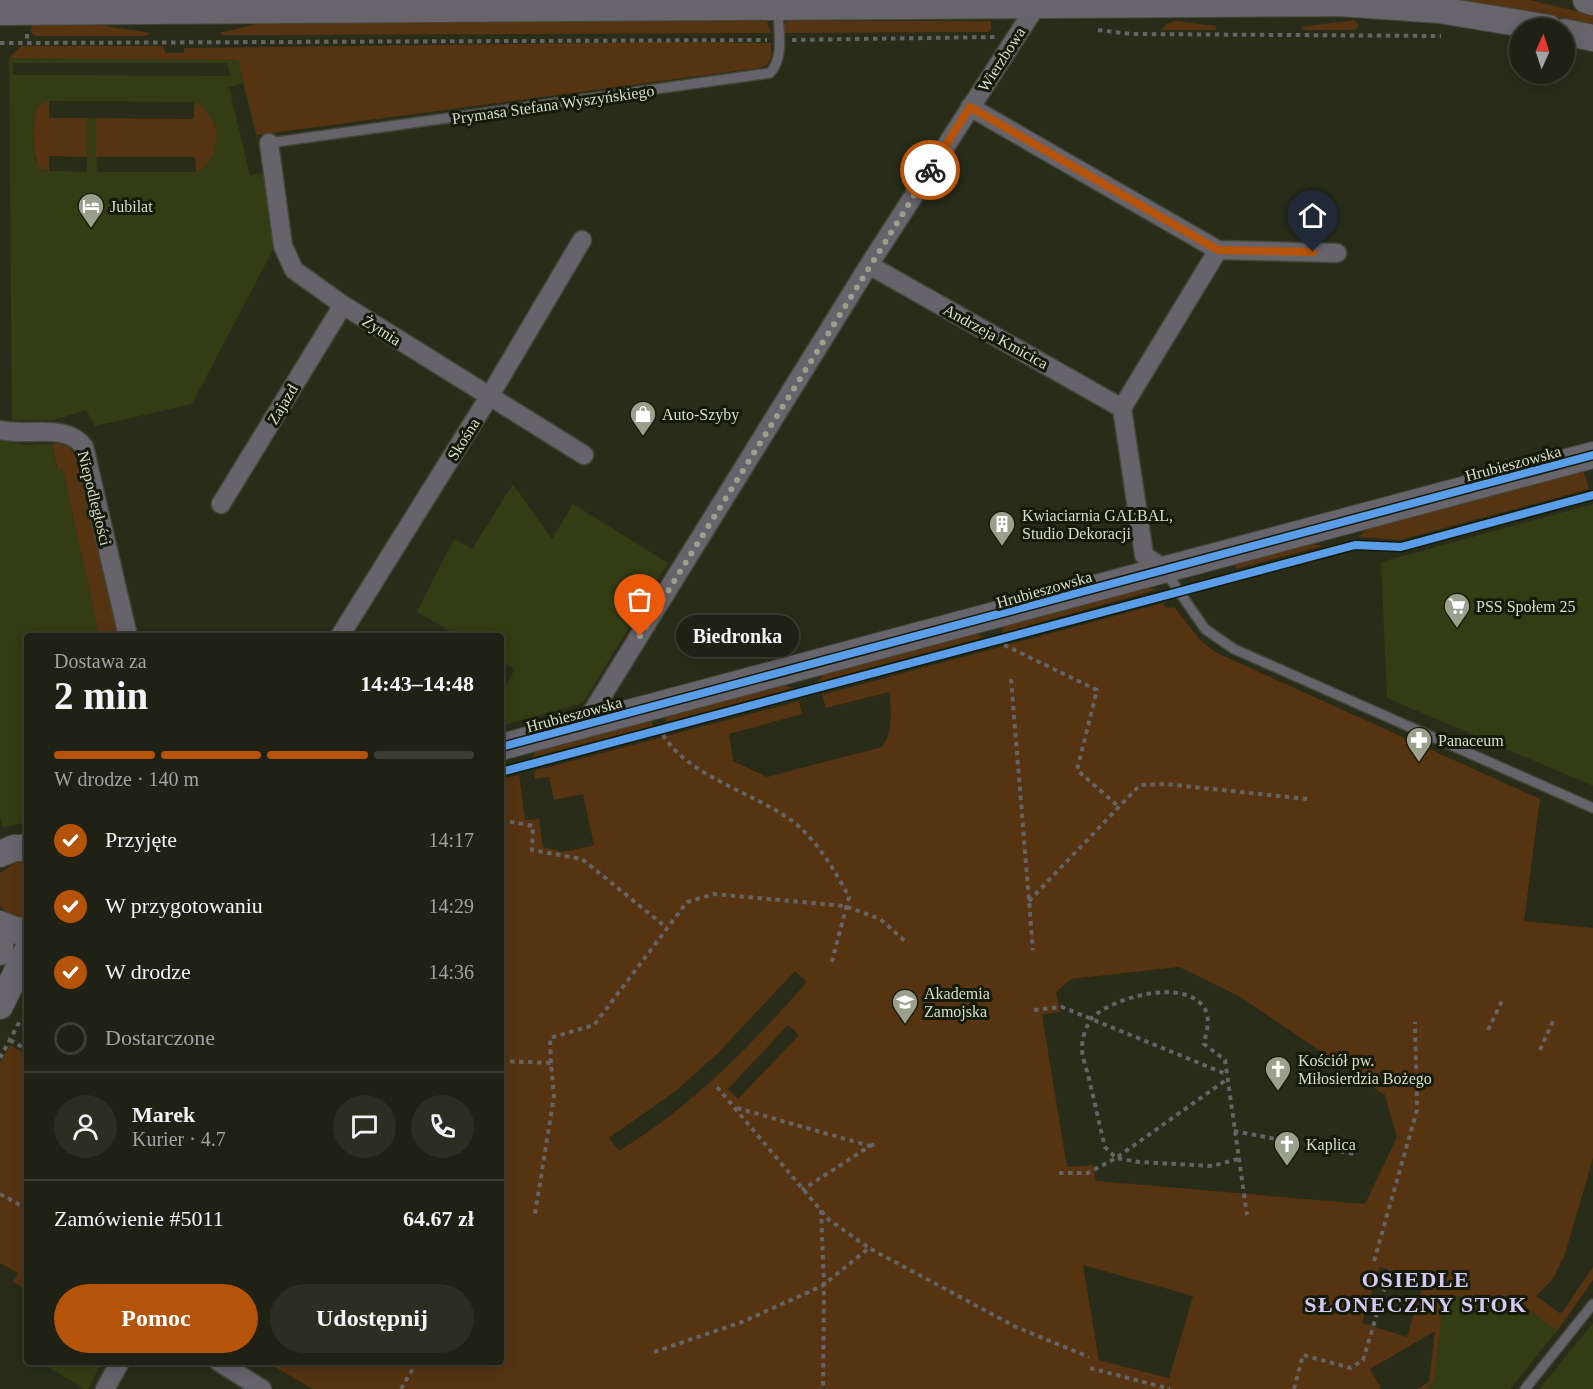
<!DOCTYPE html>
<html lang="pl">
<head>
<meta charset="utf-8">
<style>
  :root { --surface:#1e2113; --page:#2b2e21; --text:#f1f3f6; --muted:#a1a3a0; --line:#3c3e33; --accent:#b45309 }
  body { margin:0; font-family:Georgia,serif; background:var(--page); color:var(--text); height:100vh; display:flex; flex-direction:column; font-size:22px; white-space:nowrap }
  * { box-sizing:border-box; margin:0 }
  p { font-size:20px; color:var(--muted) }
  .icon { flex:none; width:33px; height:33px; fill:none; stroke:currentColor; stroke-width:2; stroke-linecap:round; stroke-linejoin:round }
  .map { position:relative; flex:1; overflow:hidden }
  .sheet { position:absolute; left:24px; top:633px; width:480px; height:732px; display:flex; flex-direction:column; background:var(--surface); border-radius:6px; box-shadow:0 3px 15px #0003,0 0 0 2px var(--line) }
  .sheet>* { flex:none }
  .needle { width:39px; rotate:3deg }
  .tools { position:absolute; left:1509px; top:18px; display:grid; gap:12px }
  .tools a { display:grid; place-items:center; width:66px; height:66px; border-radius:50%; background:var(--surface); box-shadow:0 3px 15px #0003,0 0 0 2px var(--line); font-size:30px }
  .pin { position:absolute; display:grid; place-items:center; width:51px; height:51px; color:#fff; margin:-62px -26px; border-radius:50% 50% 50% 0; rotate:-45deg; box-shadow:0 0 6px #0007 }
  .pin .icon { rotate:45deg }
  .courier { position:absolute; display:grid; place-items:center; width:60px; height:60px; margin:-30px; border:4px solid #b45309; border-radius:50%; background:#fff; color:#222; box-shadow:0 2px 8px #0007 }
  .bubble { position:absolute; height:42px; border-radius:21px; background:var(--surface); box-shadow:0 3px 15px #0003,0 0 0 2px var(--line); font-size:20px; font-weight:700; line-height:42px; text-align:center }
  .overview em { font-style:normal; font-weight:700 }
  .overview div { display:flex; flex-direction:column-reverse }
  .overview { display:flex; align-items:center; justify-content:space-between; height:102px; padding:0 30px }
  h1 { font-size:39px; font-weight:700; line-height:45px }
  .bar { display:grid; grid-template-columns:repeat(4,1fr); gap:9px 6px; align-content:center; height:72px; padding:0 30px }
  .bar i { height:8px; border-radius:4px; background:var(--line) }
  .bar .current { background:var(--accent) }
  .bar p { grid-column:span 4 }
  .line { display:flex; align-items:center; gap:15px; padding:0 30px; border-top:2px solid var(--line) }
  .line div { flex:1 }
  .round { display:grid; place-items:center; flex:none; width:63px; height:63px; border-radius:32px; background:var(--page) }
  ol { padding:0 30px; list-style:none }
  li { display:flex; align-items:center; gap:18px; height:66px }
  li p { margin-inline-start:auto }
  li .icon { padding:6px; border-radius:50%; background:var(--accent); color:#fff; stroke-width:4 }
  li:last-child { color:var(--muted) }
  li i { width:33px; height:33px; border:3px solid var(--line); border-radius:50% }
  .action { display:flex; gap:12px; margin-top:auto; padding:12px 30px }
  .action a { flex:1; height:69px; border-radius:36px; background:var(--accent); color:#fff; font-size:24px; font-weight:700; line-height:69px; text-align:center }
  .action a+a { background:var(--page); color:var(--text) }
  .map>svg:first-child { display:block }
  .built { fill:#343c14; fill-rule:evenodd }
  .green { fill:#563311; fill-rule:evenodd }
  .lines { fill:none; stroke-linecap:round; stroke-linejoin:round }
  .lane-casing { stroke:#434737; stroke-width:12 }
  .street-casing { stroke:#434737; stroke-width:21 }
  .secondary-casing { stroke:#434737; stroke-width:28 }
  .path { stroke:#656465; stroke-width:4; stroke-dasharray:4.5 4.5; stroke-linecap:butt }
  .lane { stroke:#66636b; stroke-width:9 }
  .street { stroke:#66636b; stroke-width:18 }
  .secondary { stroke:#68646b; stroke-width:26 }
  .cycleway-casing { stroke:#161a0b; stroke-width:11 }
  .cycleway { stroke:#5a9eea; stroke-width:8 }
  .done { stroke:#9ba08c; stroke-width:6; stroke-dasharray:0 10.8 }
  .route { stroke:#b45309; stroke-width:8 }
  .labels { text-anchor:middle; stroke-width:6; stroke-linejoin:round; paint-order:stroke }
  .street-label { font-size:16px; fill:#d9deca; stroke:#161a0b }
  .poi-label { font-size:16px; fill:#d9deca; stroke:#161a0b; text-anchor:start }
  .district-label { font-size:22px; font-weight:bold; letter-spacing:1.5px; fill:#d6caf4; stroke:#161a0b }
</style>
</head>
<body>
<div class="map">
<svg width="1593" height="1389" viewBox="0 0 1593 1389">
  <rect width="100%" height="100%" fill="#282c19"/>
  <path class="built" d="M 9,58 L 239,60 L 266,172 L 273,250 L 192,404 L 95,426 L 86,410 L 53,420 L 12,420 ZM 13,63 L 227,63 L 231,76 L 13,75 ZM 243,83 L 265,172 L 250,176 L 229,87 ZM 49,101 L 195,102 L 209,114 L 196,172 L 97,172 L 96,118 L 87,118 L 87,172 L 46,171 L 35,161 L 35,117 L 37,109 Z
    M 0,441 L 25,445 L 52,444 L 57,469 L 63,468 L 99,636 L 27,636 L 27,822 L 3,828 L 0,817 Z
    M 513,484 L 552,539 L 573,504 L 668,563 L 583,703 L 501,726 L 501,695 L 515,669 L 501,661 L 501,636 L 458,636 L 417,612 L 454,539 L 472,549 Z
    M 1593,504 L 1593,786 L 1387,698 L 1381,562 Z
    M 1444,1295 L 1522,1304 L 1557,1331 L 1510,1389 L 1427,1389 L 1434,1381 Z
    M 1593,1323 L 1593,1389 L 1539,1389 L 1553,1372 Z
    M 44,1362 L 102,1362 L 88,1389 L 84,1389 L 43,1364 Z"/>
  <path class="green" d="M 1452,0 L 1530,0 L 1593,15 L 1593,26 L 1488,4 Z
    M 1354,20 L 1359,25 L 1355,30 L 1302,30 L 1302,27 Z
    M 767,21 L 771,33 L 224,35 L 219,33 L 265,22 Z
    M 787,21 L 991,21 L 991,29 L 988,32 L 784,33 L 783,26 Z
    M 1175,21 L 1216,26 L 1216,30 L 1161,30 L 1167,24 Z
    M 32,24 L 92,24 L 151,33 L 144,36 L 35,36 L 31,32 Z
    M 672,42 L 771,43 L 771,57 L 767,65 L 759,68 L 257,135 L 238,60 L 9,58 L 21,46 L 162,46 L 166,53 L 183,53 L 185,48 Z
    M 49,101 L 49,118 L 87,118 L 87,157 L 49,156 L 49,171 L 39,168 C 33,159 32,119 37,109 C 40,104 44,102 49,101 Z
    M 194,102 C 223,115 224,158 196,172 L 195,157 L 96,157 L 96,118 L 194,119 Z
    M 58,443 L 69,447 L 79,460 L 118,636 L 99,636 L 63,469 L 58,470 L 52,444 Z
    M 1583,469 L 1589,489 L 1400,540 L 1358,537 L 1369,527 Z
    M 1307,543 L 1323,546 L 1236,569 L 1234,563 Z
    M 1146,587 L 1156,590 L 1002,633 L 1003,625 Z
    M 1163,603 L 1166,608 L 1174,607 L 1200,640 L 1215,652 L 1540,799 L 1524,921 L 1593,928 L 1593,1158 L 1565,1254 L 1553,1279 L 1536,1296 L 1561,1314 L 1593,1267 L 1593,1280 L 1557,1331 L 1522,1304 L 1444,1295 L 1434,1381 L 1427,1389 L 1417,1389 L 1429,1382 L 1435,1331 L 1370,1369 L 1381,1389 L 313,1389 L 266,1362 L 501,1362 L 501,779 L 519,775 L 525,820 L 539,819 L 543,847 L 563,852 L 594,845 L 583,794 L 554,800 L 549,777 L 535,779 L 534,771 L 799,701 L 802,714 L 729,734 L 733,761 L 767,777 L 882,747 C 894,732 890,711 890,692 L 826,708 L 822,695 ZM 1179,967 L 1239,996 L 1385,1095 L 1397,1137 L 1365,1204 L 1096,1181 L 1093,1165 L 1067,1167 L 1042,1015 L 1060,1012 L 1056,992 L 1071,979 ZM 795,971 L 807,982 C 751,1046 691,1107 619,1151 L 609,1138 L 677,1090 L 718,1053 ZM 788,1025 L 799,1035 L 738,1099 L 728,1089 ZM 1083,1265 L 1193,1296 L 1169,1378 L 1099,1360 ZM 1380,1267 L 1424,1280 L 1407,1337 L 1362,1323 Z
    M 974,632 L 984,637 L 818,682 L 824,673 Z
    M 778,684 L 794,688 L 666,722 L 664,715 Z
    M 651,718 L 653,726 L 533,757 L 536,750 Z
    M 16,861 L 27,861 L 27,918 L 13,917 L 0,906 L 0,873 Z
    M 10,1045 L 27,1055 L 27,1290 L 13,1282 L 18,1273 L 0,1263 L 0,1063 Z"/>
  <g class="lines">
    <g class="lane-casing">
      <path id="lane" d="M 269,143 L 770,73 C 785,57 778,29 778,9
        M 1165,571 L 1205,629 L 1234,649 L 1593,808
        M 1525,1389 L 1593,1304"/>
    </g>
    <g class="street-casing">
      <path id="street" d="M 970,107 L 1218,250 L 1337,253
        M 269,143 L 283,246 L 294,270 L 343,305 L 584,455
        M 869,265 L 1122,408
        M 0,430 C 26,437 67,422 84,447 L 128,636
        M 221,504 L 343,305
        M 1164,569 L 1144,555 L 1122,408 L 1218,250
        M 340,636 L 489,397 L 582,240
        M 584,725 L 869,265 L 1040,0
        M 219,1362 L 262,1389
        M 105,1389 L 120,1362"/>
    </g>
    <g class="secondary-casing">
      <path id="secondary" d="M 1586,0 L 1593,2
        M 0,12 L 1339,3 L 1439,10 L 1549,28
        M 1564,32 L 1593,38
        M 501,747 L 1593,455
        M 0,854 L 14,848 L 27,848
        M 0,924 L 17,931 L 27,930
        M 0,930 L 0,952
        M 0,1006 L 27,951"/>
    </g>
    <path class="path" d="M 1098,30 L 1131,34 L 1441,36
      M 27,34 L 27,43 L 767,40
      M 792,40 L 995,37
      M 0,43 L 27,43
      M 996,641 L 1097,690 L 1077,770 L 1118,806
      M 1011,679 L 1033,950
      M 659,727 C 680,775 755,792 795,823 C 818,842 835,871 849,897 L 831,965
      M 501,820 L 533,826 L 532,850 L 582,859 L 667,928
      M 1029,901 L 1140,785 L 1165,784 L 1307,799
      M 1034,1010 L 1062,1007 L 1226,1074
      M 1488,1030 L 1503,999
      M 10,1040 L 27,1050
      M 1540,1050 L 1553,1021
      M 0,1058 L 21,1019
      M 501,1061 L 551,1063 L 554,1096 L 535,1214
      M 551,1063 L 550,1038 L 594,1025 L 687,902 L 714,894 L 845,906 L 880,919 L 906,942
      M 717,1087 L 828,1219 L 869,1248
      M 737,1108 L 870,1146 L 802,1190
      M 1234,1131 L 1354,1154
      M 870,1146 L 877,1143
      M 1238,1159 L 1212,1166 L 1139,1162 L 1116,1158 L 1105,1147 C 1099,1123 1094,1099 1088,1075 C 1086,1067 1082,1057 1082,1048 C 1082,1039 1086,1025 1092,1018 C 1113,997 1186,977 1205,1009 C 1211,1020 1206,1033 1204,1044 L 1225,1060 L 1247,1215
      M 1059,1173 L 1088,1173 L 1116,1158 L 1226,1080
      M 0,1194 L 27,1209
      M 821,1210 L 824,1284 L 823,1389
      M 1374,1261 L 1417,1110 L 1415,1022
      M 654,1352 L 742,1322 L 822,1286 L 869,1248 L 1016,1327 L 1089,1357
      M 1090,1368 L 1170,1389
      M 401,1389 L 417,1362
      M 1294,1389 L 1303,1355 L 1351,1368 L 1363,1360 L 1391,1267"/>
    <use href="#lane" class="lane"/>
    <use href="#street" class="street"/>
    <use href="#secondary" class="secondary"/>
    <g class="cycleway-casing">
      <path id="cycleway" d="M 501,747 L 1593,455
        M 501,772 L 1355,545 L 1401,547 L 1593,495"/>
    </g>
    <use href="#cycleway" class="cycleway"/>
  </g>
  <g class="lines">
    <path class="done" d="M 640,636 L 930,170"/>
    <path class="route" d="M 930,170 L 970,107 L 1218,250 L 1313,252"/>
  </g>
  <defs>
    <g id="hotel-pin" transform="scale(1.35)"><path d="M0 17L-7.5 6A9.5 9.5 0 1 1 7.5 6Z" fill="#9ba08c" stroke="#161a0b"/><path d="M-6-4.5h1.5V1H6V5H4.5V3h-9V5H-6ZM-4 0a1.8 1.8 0 1 1 3.6 0ZM.5 0V-2.5h3Q6-2.5 6 0Z" fill="#fff"/></g>
    <g id="shop-pin" transform="scale(1.35)"><path d="M0 17L-7.5 6A9.5 9.5 0 1 1 7.5 6Z" fill="#9ba08c" stroke="#161a0b"/><path d="M-5-2.5h2.3a2.7 3.5 0 0 1 5.4 0H5L5.5 6h-11ZM-1.5-2.5h3a1.5 2.3 0 0 0-3 0Z" fill="#fff"/></g>
    <g id="building-pin" transform="scale(1.35)"><path d="M0 17L-7.5 6A9.5 9.5 0 1 1 7.5 6Z" fill="#9ba08c" stroke="#161a0b"/><path d="M-4-6H4V6H1V3H-1V6H-4ZM-2.5-4.3h1.7v1.8h-1.7ZM.8-4.3h1.7v1.8H.8ZM-2.5-1h1.7V.8h-1.7ZM.8-1h1.7V.8H.8Z" fill="#fff"/></g>
    <g id="supermarket-pin" transform="scale(1.35)"><path d="M0 17L-7.5 6A9.5 9.5 0 1 1 7.5 6Z" fill="#9ba08c" stroke="#161a0b"/><path d="M-6-5.5h2.5l.6 2H6L4.5 2H-2.5L-4.4-4H-6ZM-1.5 3.2a1.3 1.3 0 1 0 .1 0ZM3 3.2a1.3 1.3 0 1 0 .1 0Z" fill="#fff"/></g>
    <g id="pharmacy-pin" transform="scale(1.35)"><path d="M0 17L-7.5 6A9.5 9.5 0 1 1 7.5 6Z" fill="#9ba08c" stroke="#161a0b"/><path d="M-2-6h4v4h4v4h-4v4h-4v-4h-4v-4h4Z" fill="#fff"/></g>
    <g id="university-pin" transform="scale(1.35)"><path d="M0 17L-7.5 6A9.5 9.5 0 1 1 7.5 6Z" fill="#9ba08c" stroke="#161a0b"/><path d="M0-5L7-2L0 1L-7-2ZM-4 1L0 2.5L4 1V4Q0 6-4 4Z" fill="#fff"/></g>
    <g id="church-pin" transform="scale(1.35)"><path d="M0 17L-7.5 6A9.5 9.5 0 1 1 7.5 6Z" fill="#9ba08c" stroke="#161a0b"/><path d="M-1.2-6h2.4v3.5h3.3v2.4h-3.3V6h-2.4V-.1h-3.3v-2.4h3.3Z" fill="#fff"/></g>
  </defs>
  <g fill-rule="evenodd">
    <use href="#hotel-pin" x="91" y="206"/>
    <use href="#shop-pin" x="643" y="414"/>
    <use href="#building-pin" x="1002" y="524"/>
    <use href="#supermarket-pin" x="1457" y="606"/>
    <use href="#pharmacy-pin" x="1419" y="740"/>
    <use href="#university-pin" x="905" y="1002"/>
    <use href="#church-pin" x="1278" y="1069"/>
    <use href="#church-pin" x="1287" y="1144"/>
  </g>
  <g class="labels">
    <g class="street-label">
      <text transform="translate(1001 59) rotate(-57)" y="6">Wierzbowa</text>
      <text transform="translate(553 104) rotate(-8)" y="6">Prymasa Stefana Wyszyńskiego</text>
      <text transform="translate(382 330) rotate(32)" y="6">Żytnia</text>
      <text transform="translate(996 336) rotate(29)" y="6">Andrzeja Kmicica</text>
      <text transform="translate(282 404) rotate(-59)" y="6">Zajazd</text>
      <text transform="translate(463 439) rotate(-58)" y="6">Skośna</text>
      <text transform="translate(1513 463) rotate(-15)" y="6">Hrubieszowska</text>
      <text transform="translate(95 498) rotate(76)" y="6">Niepodległości</text>
      <text transform="translate(1044 589) rotate(-16)" y="6">Hrubieszowska</text>
      <text transform="translate(574 714) rotate(-15)" y="6">Hrubieszowska</text>
    </g>
    <g class="poi-label">
      <text x="110" y="212">Jubilat</text>
      <text x="662" y="420">Auto-Szyby</text>
      <text x="1022" y="521">Kwiaciarnia GALBAL,<tspan x="1022" dy="18">Studio Dekoracji</tspan></text>
      <text x="1476" y="612">PSS Społem 25</text>
      <text x="1438" y="746">Panaceum</text>
      <text x="924" y="999">Akademia<tspan x="924" dy="18">Zamojska</tspan></text>
      <text x="1298" y="1066">Kościół pw.<tspan x="1298" dy="18">Miłosierdzia Bożego</tspan></text>
      <text x="1306" y="1150">Kaplica</text>
    </g>
    <g class="district-label">
      <text x="1416" y="1287">OSIEDLE<tspan x="1416" dy="25">SŁONECZNY STOK</tspan></text>
    </g>
  </g>
</svg>
<div class="tools">
<a><svg class="needle" viewBox="-14 -14 28 28"><path d="M0-13l5 13h-10z" fill="#e53935"/><path d="M0 13l5-13h-10z" fill="#a1a3a0"/></svg></a>
</div>
<div class="pin" style="left:640px;top:636px;background:#ea580c"><svg class="icon" aria-label="bag" viewBox="0 0 24 24"><path d="M5 8h14l-1 12H6zM9 8a3 3 0 0 1 6 0"/></svg></div>
<div class="pin" style="left:1313px;top:252px;background:#1f2937"><svg class="icon" aria-label="home" viewBox="0 0 24 24"><path d="M3 11l9-7 9 7M6 9v11h12V9"/></svg></div>
<div class="courier" style="left:930px;top:170px"><svg class="icon" aria-label="bike" viewBox="0 0 24 24"><circle cx="6" cy="16" r="4"/><circle cx="18" cy="16" r="4"/><path d="M6 16l4-8h5l3 8M10 8l3 8H6M13 5h3"/></svg></div>
<div class="bubble" style="left:676px;top:615px;width:123px">Biedronka</div>
<section class="sheet">
<div class="overview"><div><h1>2 min</h1><p>Dostawa za</p></div><em>14:43–14:48</em></div>
<div class="bar"><i class="current"></i><i class="current"></i><i class="current"></i><i></i><p>W drodze · 140 m</p></div>
<ol>
<li><svg class="icon" aria-label="check" viewBox="0 0 24 24"><path d="M5 12l5 5 9-10"/></svg>Przyjęte<p>14:17</p></li>
<li><svg class="icon" aria-label="check" viewBox="0 0 24 24"><path d="M5 12l5 5 9-10"/></svg>W przygotowaniu<p>14:29</p></li>
<li><svg class="icon" aria-label="check" viewBox="0 0 24 24"><path d="M5 12l5 5 9-10"/></svg>W drodze<p>14:36</p></li>
<li><i></i>Dostarczone</li>
</ol>
<div class="line" style="height:108px"><a class="round"><svg class="icon" aria-label="person" viewBox="0 0 24 24"><circle cx="12" cy="8" r="4"/><path d="M4 21q1-7 8-7t8 7"/></svg></a><div><b>Marek</b><p>Kurier · 4.7</p></div><a class="round"><svg class="icon" aria-label="chat" viewBox="0 0 24 24"><path d="M4 5h16v11H9l-5 4z"/></svg></a><a class="round"><svg class="icon" aria-label="phone" viewBox="0 0 24 24"><path d="M5 4h4l2 5-3 2q2 4 5 5l2-3 5 2v4C11 20 4 13 5 4z"/></svg></a></div>
<div class="line" style="height:78px"><div>Zamówienie #5011</div><b>64.67 zł</b></div>
<div class="action"><a>Pomoc</a><a>Udostępnij</a></div>
</section>
</div>
</body>
</html>
